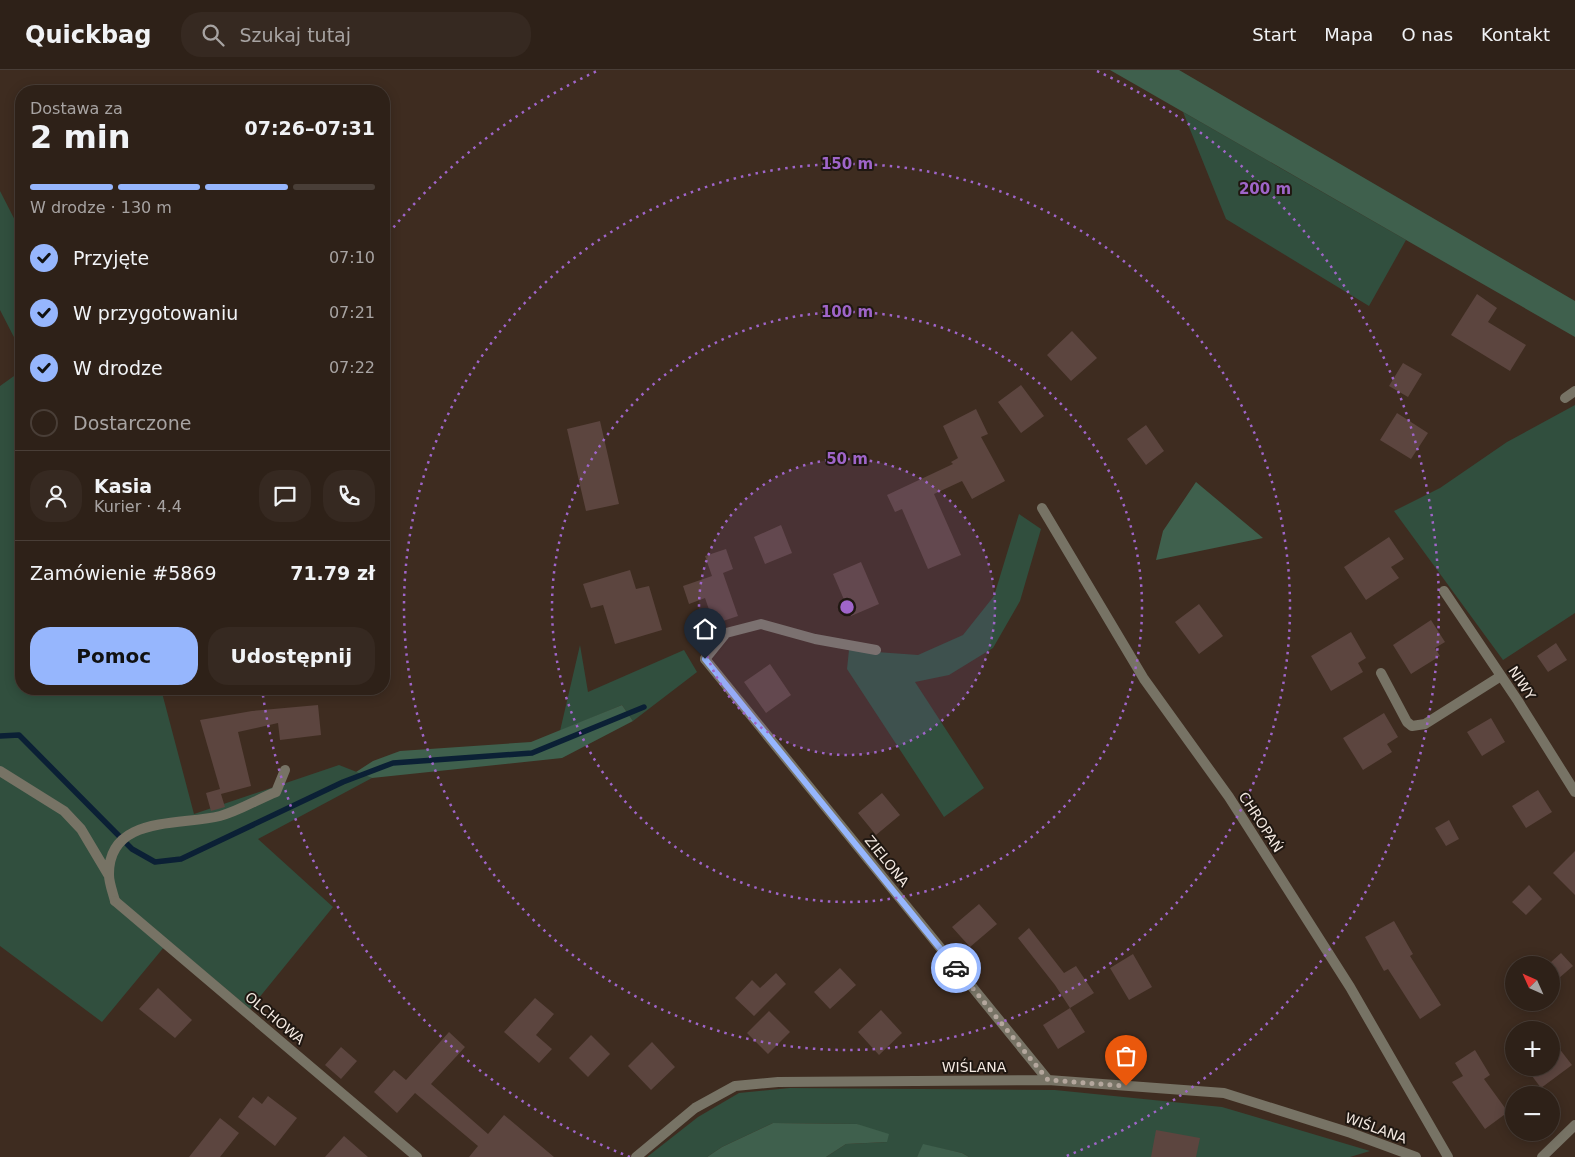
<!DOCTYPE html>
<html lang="pl">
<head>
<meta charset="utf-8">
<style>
  :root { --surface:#2e2118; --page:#362921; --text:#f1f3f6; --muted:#a7a3a2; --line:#493e37; --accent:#96b6fd }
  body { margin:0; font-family:"DejaVu Sans",sans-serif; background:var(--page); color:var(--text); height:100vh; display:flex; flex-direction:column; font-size:19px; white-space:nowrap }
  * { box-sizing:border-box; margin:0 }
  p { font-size:16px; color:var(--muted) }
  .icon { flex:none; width:28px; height:28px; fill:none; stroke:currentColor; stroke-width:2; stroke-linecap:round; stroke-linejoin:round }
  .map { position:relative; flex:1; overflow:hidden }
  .panel { position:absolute; left:15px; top:15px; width:375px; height:610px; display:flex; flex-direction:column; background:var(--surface); border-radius:20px; box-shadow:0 2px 12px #0003,0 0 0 1px var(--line) }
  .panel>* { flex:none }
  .needle { width:32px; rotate:315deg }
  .fabs { position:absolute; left:1505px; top:886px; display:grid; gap:10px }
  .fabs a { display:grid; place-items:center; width:55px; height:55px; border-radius:50%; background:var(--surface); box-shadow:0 2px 12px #0003,0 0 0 1px var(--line); font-size:25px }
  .pin { position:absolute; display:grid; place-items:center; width:42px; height:42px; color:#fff; margin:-51px -21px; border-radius:50% 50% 50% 0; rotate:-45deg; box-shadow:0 0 5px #0007 }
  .pin .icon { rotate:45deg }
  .courier { position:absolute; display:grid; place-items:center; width:50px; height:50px; margin:-25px; border:4px solid #96b6fd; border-radius:50%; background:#fff; color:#222; box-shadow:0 1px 6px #0007 }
  .headline em { font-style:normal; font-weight:700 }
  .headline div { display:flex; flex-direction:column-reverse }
  .headline { display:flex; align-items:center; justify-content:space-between; height:85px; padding:0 15px }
  h1 { font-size:32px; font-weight:700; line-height:38px }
  .bar { display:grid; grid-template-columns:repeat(4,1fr); gap:8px 5px; align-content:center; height:60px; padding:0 15px }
  .bar i { height:6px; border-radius:4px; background:var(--line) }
  .bar .current { background:var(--accent) }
  .bar p { grid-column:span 4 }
  .line { display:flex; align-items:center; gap:12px; padding:0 15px; border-top:1px solid var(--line) }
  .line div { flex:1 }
  .round { display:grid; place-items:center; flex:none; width:52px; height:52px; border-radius:20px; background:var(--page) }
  ol { padding:0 15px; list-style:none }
  li { display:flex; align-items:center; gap:15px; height:55px }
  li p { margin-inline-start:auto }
  li .icon { padding:5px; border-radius:50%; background:var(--accent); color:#111; stroke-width:4 }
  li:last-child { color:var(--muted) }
  li i { width:28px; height:28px; border:2px solid var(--line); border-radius:50% }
  .action { display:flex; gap:10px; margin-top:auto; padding:10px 15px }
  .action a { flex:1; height:58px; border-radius:20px; background:var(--accent); color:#111; font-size:20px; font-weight:700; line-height:58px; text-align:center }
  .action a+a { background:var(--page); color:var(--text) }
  header { display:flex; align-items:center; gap:30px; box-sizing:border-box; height:70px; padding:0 25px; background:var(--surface); border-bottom:1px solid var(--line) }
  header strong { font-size:24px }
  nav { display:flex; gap:28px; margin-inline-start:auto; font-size:18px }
  .search { width:350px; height:45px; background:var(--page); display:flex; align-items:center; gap:12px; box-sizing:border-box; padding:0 18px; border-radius:20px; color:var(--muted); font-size:19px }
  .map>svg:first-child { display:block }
  .green { fill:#314f3e }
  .forest { fill:#3f604d }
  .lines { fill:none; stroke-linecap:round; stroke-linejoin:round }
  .stream { stroke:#0b2035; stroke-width:5.5 }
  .building { fill:#5c453f }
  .lane { stroke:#777365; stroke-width:10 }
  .street { stroke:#777365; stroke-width:10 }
  .done { stroke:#b4a79d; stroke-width:5; stroke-dasharray:0 9 }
  .route { stroke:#96b6fd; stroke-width:6 }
  .ring { fill:none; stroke:#9f65c9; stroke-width:2.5; stroke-dasharray:2.5 5 }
  .labels { text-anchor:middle; stroke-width:4; stroke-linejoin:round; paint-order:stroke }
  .street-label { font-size:14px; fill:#f4e9e1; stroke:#1f1711 }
  .centre { fill:#9f65c9; stroke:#1f1711; stroke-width:2.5 }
  .ring-label { font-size:15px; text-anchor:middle; font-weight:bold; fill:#9f65c9; stroke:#1f1711; stroke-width:4; stroke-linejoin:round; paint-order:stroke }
</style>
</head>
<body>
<header>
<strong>Quickbag</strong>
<div class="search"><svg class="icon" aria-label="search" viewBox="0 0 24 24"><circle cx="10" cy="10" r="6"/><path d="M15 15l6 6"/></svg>Szukaj tutaj</div>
<nav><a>Start</a><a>Mapa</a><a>O nas</a><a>Kontakt</a></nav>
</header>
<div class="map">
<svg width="1575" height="1087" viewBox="0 0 1575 1087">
  <rect width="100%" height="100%" fill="#3e2c20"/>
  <path class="green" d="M 1183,42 L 1406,170 L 1369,236 L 1226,149 Z
    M 0,121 L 21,162 L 21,270 L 17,273 L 0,240 Z
    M 21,301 L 21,619 L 161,619 L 194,744 L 339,695 L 372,708 L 258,769 L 333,837 L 250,939 L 169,871 L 102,952 L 0,876 L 0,316 Z
    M 1575,335 L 1575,543 L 1503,590 L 1394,441 L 1440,418 L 1507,372 Z
    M 1019,444 L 1041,459 L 1020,531 L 993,578 L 949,605 L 915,612 L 984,718 L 944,747 L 847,599 L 849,580 L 918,585 L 963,565 L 994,526 Z
    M 580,575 L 588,622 L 684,580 L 697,602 L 633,651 L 622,635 L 560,661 Z
    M 790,1018 L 1055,1020 L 1222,1037 L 1370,1081 L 1350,1087 L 969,1087 L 962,1083 L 924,1075 L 917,1087 L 826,1087 L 846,1074 L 887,1072 L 857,1054 L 773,1053 L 722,1077 L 707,1087 L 647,1087 L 698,1047 L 739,1023 Z"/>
  <path class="forest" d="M 1110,0 L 1179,0 L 1575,231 L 1575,267 Z
    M 1196,412 L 1263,468 L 1156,490 L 1163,461 Z
    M 622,635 L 633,651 L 562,688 L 372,708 L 356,702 L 373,691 L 400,681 L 531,672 Z
    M 773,1053 L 857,1054 L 889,1064 L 887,1072 L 846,1074 L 826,1087 L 707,1087 L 722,1077 Z
    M 923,1074 L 962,1083 L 969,1087 L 917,1087 Z"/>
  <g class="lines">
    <path class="stream" d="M 0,666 L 19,665 L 132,779 L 155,792 L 181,789 L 343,712 L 393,693 L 532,683 L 644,637"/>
  </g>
  <path class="building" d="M 1477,224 L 1497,238 L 1488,252 L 1526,275 L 1510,301 L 1451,265 Z
    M 1072,261 L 1097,288 L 1071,311 L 1047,285 Z
    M 1403,293 L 1422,304 L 1408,327 L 1389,316 Z
    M 1021,315 L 1044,346 L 1021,363 L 998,332 Z
    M 976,339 L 988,364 L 981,367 L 1005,411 L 972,429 L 962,411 L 934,424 L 961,485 L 928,499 L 902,439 L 895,442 L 887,425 L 953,394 L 951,392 L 958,388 L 943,356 Z
    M 1397,343 L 1428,363 L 1411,389 L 1380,370 Z
    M 600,351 L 619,434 L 586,441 L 567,359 Z
    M 1146,355 L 1164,381 L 1146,395 L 1127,369 Z
    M 781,455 L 792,483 L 765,494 L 754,467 Z
    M 1389,467 L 1404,489 L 1391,497 L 1399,508 L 1366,530 L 1344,497 Z
    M 726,479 L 733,499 L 723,503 L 738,546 L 714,554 L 705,528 L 689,534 L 683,516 L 712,506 L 705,486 Z
    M 861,492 L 879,534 L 851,546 L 833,504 Z
    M 630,500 L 636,519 L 649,516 L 662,560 L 615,574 L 603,535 L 591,538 L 583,514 Z
    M 1199,534 L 1223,566 L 1199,584 L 1175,552 Z
    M 1431,550 L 1445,572 L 1435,578 L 1440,586 L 1411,604 L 1393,575 Z
    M 1351,562 L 1366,588 L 1358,593 L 1363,602 L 1331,621 L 1311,586 Z
    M 1556,573 L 1567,590 L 1548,602 L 1537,586 Z
    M 770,594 L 791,625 L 766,643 L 744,612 Z
    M 318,635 L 321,665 L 280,670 L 278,653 L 238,662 L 251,716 L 221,724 L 225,737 L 211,741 L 206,723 L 220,719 L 200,650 L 252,641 Z
    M 1384,643 L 1398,667 L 1387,674 L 1392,682 L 1363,700 L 1343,668 Z
    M 1491,648 L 1505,672 L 1482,686 L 1467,662 Z
    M 1538,720 L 1552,742 L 1526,758 L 1512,736 Z
    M 882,723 L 900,745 L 876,765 L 858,743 Z
    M 1449,750 L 1459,769 L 1446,776 L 1435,758 Z
    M 1575,781 L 1575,825 L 1553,803 Z
    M 1529,815 L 1542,829 L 1526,845 L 1512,832 Z
    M 979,834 L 997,854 L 970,877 L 952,857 Z
    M 1394,851 L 1413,884 L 1410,886 L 1441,935 L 1420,949 L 1388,899 L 1384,901 L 1365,867 Z
    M 1029,858 L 1064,903 L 1076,896 L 1094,923 L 1070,938 L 1055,915 L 1018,868 Z
    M 1561,883 L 1573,896 L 1551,915 L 1551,892 Z
    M 1133,884 L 1152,917 L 1129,930 L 1110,898 Z
    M 840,898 L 856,915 L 830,939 L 814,922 Z
    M 776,903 L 786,914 L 754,946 L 735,928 L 752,910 L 760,918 Z
    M 158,918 L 192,950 L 175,968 L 139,939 Z
    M 535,928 L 554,944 L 536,965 L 552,979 L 539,993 L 504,962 Z
    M 1070,938 L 1085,962 L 1058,979 L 1043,955 Z
    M 881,940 L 902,963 L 879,985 L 858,962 Z
    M 769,941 L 790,962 L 768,984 L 747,963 Z
    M 449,962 L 465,977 L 431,1014 L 488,1064 L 504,1045 L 554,1087 L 469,1087 L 478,1076 L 415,1023 L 397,1043 L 374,1022 L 394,1000 L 406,1010 Z
    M 591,965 L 610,984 L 588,1007 L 569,988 Z
    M 1551,968 L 1572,995 L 1541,1018 L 1526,998 L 1551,998 Z
    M 652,972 L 675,997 L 651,1020 L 628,996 Z
    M 341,977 L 357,991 L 341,1009 L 325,995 Z
    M 1475,980 L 1490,1005 L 1484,1009 L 1508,1042 L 1485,1059 L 1452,1012 L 1463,1006 L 1455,993 Z
    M 268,1026 L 297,1048 L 275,1076 L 238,1047 L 253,1027 L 262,1034 Z
    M 220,1048 L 239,1063 L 220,1087 L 189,1087 Z
    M 1156,1060 L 1200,1068 L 1196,1087 L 1151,1087 Z
    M 344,1066 L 368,1087 L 325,1087 Z"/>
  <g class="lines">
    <path class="lane" d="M 1444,521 L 1518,631 L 1575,722
      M 705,589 L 726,563 L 761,554 L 815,569 L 876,580
      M 1381,603 L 1407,652 L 1412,656 L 1425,654 L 1501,606
      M 0,701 L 64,741 L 81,759 L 109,806
      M 115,831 C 113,823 109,813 109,805 C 108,745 179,756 220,746 C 239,741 258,729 276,722 L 285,700"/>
    <path class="street" d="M 1565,328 L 1575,321
      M 1042,438 L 1144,609 L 1229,727 L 1350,917 L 1448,1087
      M 705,589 L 1048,1010
      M 115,831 L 417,1087
      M 636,1087 L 695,1038 L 735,1016 L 778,1012 L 1048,1010 L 1224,1023 L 1351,1063 L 1416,1087
      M 1542,1087 L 1575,1055"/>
  </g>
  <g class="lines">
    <path class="done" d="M 956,898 L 1048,1010 L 1126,1016"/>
    <path class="route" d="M 705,589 L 956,898"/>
  </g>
  <circle cx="847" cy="537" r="148" fill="#9f65c9" fill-opacity=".12"/>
  <g class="ring">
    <circle cx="847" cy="537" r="148"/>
    <circle cx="847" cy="537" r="295"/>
    <circle cx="847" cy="537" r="443"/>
    <path d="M630 1087A591 591 0 0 1 262 619M384 169A591 591 0 0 1 597 1M1097 1A591 591 0 0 1 1064 1087"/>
  </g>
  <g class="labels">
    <g class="street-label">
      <text transform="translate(1522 613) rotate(57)" y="5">NIWY</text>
      <text transform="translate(1261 752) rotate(57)" y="5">CHROPAŃ</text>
      <text transform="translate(887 791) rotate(51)" y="5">ZIELONA</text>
      <text transform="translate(275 948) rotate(40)" y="5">OLCHOWA</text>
      <text x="974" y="1002">WIŚLANA</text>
      <text transform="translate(1376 1058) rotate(20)" y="5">WIŚLANA</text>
    </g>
  </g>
  <circle cx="847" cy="537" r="8" class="centre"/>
  <g class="ring-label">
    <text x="847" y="99">150 m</text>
    <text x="1265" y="124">200 m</text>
    <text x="847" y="247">100 m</text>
    <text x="847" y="394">50 m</text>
  </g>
</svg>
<div class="fabs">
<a><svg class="needle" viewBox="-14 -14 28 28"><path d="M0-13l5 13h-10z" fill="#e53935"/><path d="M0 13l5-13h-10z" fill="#a7a3a2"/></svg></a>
<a>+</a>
<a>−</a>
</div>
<div class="pin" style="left:1126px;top:1016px;background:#ea580c"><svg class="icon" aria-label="bag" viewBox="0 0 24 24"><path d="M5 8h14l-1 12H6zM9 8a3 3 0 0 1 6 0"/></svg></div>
<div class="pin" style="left:705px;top:589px;background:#1f2937"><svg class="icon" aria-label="home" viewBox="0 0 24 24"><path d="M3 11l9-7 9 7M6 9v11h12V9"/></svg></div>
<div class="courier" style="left:956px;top:898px"><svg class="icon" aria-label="car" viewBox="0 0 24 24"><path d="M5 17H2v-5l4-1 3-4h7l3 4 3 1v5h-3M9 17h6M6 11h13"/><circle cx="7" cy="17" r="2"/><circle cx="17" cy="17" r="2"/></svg></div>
<section class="panel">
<div class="headline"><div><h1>2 min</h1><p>Dostawa za</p></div><em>07:26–07:31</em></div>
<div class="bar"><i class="current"></i><i class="current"></i><i class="current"></i><i></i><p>W drodze · 130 m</p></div>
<ol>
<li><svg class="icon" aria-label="check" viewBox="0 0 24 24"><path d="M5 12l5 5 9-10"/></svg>Przyjęte<p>07:10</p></li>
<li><svg class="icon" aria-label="check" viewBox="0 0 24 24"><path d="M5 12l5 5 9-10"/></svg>W przygotowaniu<p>07:21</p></li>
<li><svg class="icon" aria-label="check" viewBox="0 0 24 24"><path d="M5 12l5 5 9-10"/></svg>W drodze<p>07:22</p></li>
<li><i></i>Dostarczone</li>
</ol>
<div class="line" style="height:90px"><a class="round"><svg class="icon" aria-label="person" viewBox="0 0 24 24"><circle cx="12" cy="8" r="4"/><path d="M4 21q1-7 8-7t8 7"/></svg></a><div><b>Kasia</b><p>Kurier · 4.4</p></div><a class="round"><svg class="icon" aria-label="chat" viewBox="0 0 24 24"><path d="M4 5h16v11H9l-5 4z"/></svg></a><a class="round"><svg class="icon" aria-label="phone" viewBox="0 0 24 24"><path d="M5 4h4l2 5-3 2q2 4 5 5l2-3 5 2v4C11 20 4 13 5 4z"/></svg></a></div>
<div class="line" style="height:65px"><div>Zamówienie #5869</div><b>71.79 zł</b></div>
<div class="action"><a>Pomoc</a><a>Udostępnij</a></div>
</section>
</div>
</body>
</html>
